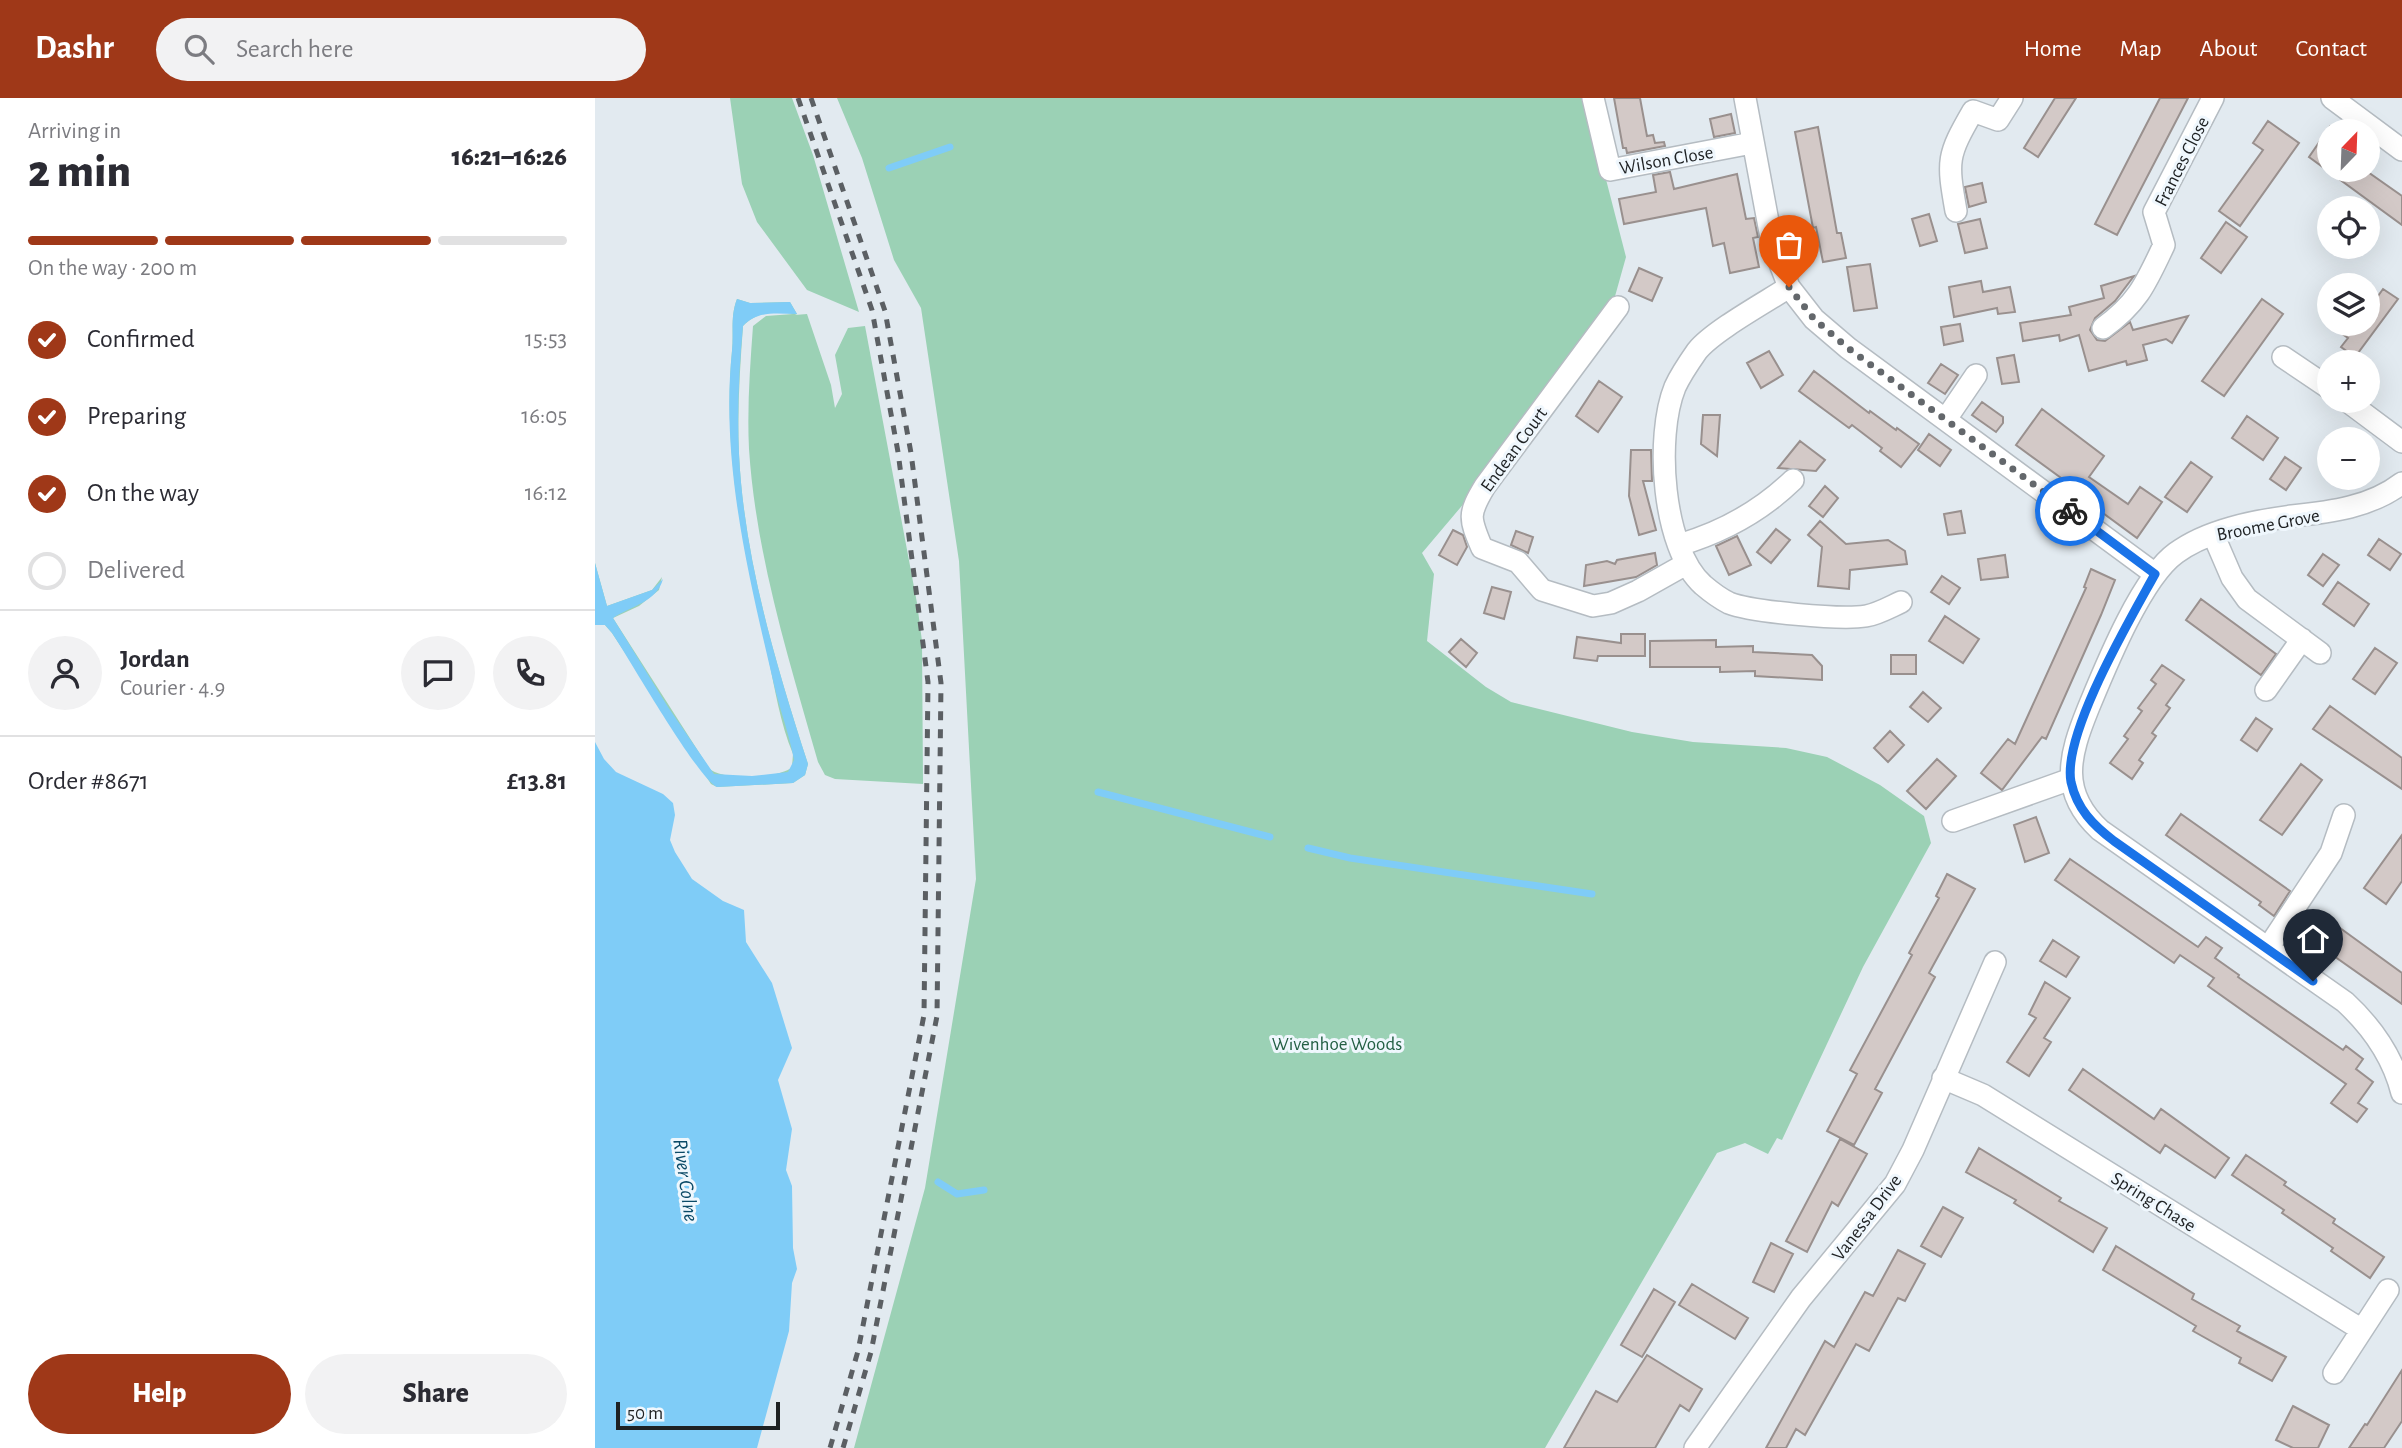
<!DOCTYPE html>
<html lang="en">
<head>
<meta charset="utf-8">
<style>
  :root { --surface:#fff; --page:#f2f2f3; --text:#2b2b33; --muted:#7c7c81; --line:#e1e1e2; --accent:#9f3818 }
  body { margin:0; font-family:"Alegreya Sans",sans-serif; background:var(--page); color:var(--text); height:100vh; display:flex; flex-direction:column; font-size:26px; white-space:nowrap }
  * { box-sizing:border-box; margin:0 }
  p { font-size:23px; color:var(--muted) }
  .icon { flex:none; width:38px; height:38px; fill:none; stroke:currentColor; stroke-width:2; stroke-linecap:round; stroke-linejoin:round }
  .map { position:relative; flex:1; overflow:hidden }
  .details { display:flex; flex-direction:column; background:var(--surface); width:595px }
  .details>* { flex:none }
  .needle { width:46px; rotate:23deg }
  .buttons { position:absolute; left:1722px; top:21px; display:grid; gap:14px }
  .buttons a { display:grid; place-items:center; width:63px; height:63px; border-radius:50%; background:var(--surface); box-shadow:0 7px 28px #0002; font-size:35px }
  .scale { position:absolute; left:21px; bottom:18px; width:164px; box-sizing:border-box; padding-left:7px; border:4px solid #1e2123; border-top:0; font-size:19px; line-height:24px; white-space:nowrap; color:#1e2123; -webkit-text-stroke:5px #eff7fd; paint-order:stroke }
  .pin { position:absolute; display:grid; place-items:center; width:60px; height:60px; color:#fff; margin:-72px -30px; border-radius:50% 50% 50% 0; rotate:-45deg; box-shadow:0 0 7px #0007 }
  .pin .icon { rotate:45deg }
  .courier { position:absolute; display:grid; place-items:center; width:70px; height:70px; margin:-35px; border:5px solid #1a73e8; border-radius:50%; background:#fff; color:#222; box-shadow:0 2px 9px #0007 }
  .headline em { font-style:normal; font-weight:800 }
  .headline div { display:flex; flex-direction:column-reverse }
  .headline { display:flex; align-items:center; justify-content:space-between; height:119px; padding:0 28px }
  h1 { font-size:46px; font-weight:800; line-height:52px }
  .bar { display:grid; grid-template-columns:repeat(4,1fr); gap:10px 7px; align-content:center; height:84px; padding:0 28px }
  .bar i { height:9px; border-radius:5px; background:var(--line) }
  .bar .current { background:var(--accent) }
  .bar p { grid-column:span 4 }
  .line { display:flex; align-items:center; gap:18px; padding:0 28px; border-top:2px solid var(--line) }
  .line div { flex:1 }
  .round { display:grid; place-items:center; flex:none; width:74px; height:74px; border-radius:37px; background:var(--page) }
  ol { padding:0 28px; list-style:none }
  li { display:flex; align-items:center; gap:21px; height:77px }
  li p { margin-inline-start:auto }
  li .icon { padding:7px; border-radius:50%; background:var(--accent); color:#fff; stroke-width:4 }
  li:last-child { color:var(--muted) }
  li i { width:38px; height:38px; border:4px solid var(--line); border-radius:50% }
  .cta { display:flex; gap:14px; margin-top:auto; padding:14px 28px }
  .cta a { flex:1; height:80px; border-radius:42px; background:var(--accent); color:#fff; font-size:28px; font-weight:800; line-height:80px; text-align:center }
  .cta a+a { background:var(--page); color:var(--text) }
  header { display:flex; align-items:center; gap:42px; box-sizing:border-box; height:98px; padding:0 35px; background:var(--accent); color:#fff }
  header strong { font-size:33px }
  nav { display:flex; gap:38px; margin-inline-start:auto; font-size:24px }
  .search { width:490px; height:63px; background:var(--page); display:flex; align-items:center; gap:18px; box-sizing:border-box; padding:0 24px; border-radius:38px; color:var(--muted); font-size:26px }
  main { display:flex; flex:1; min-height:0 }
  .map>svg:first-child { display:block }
  .green { fill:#9bd1b5 }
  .water { fill:#7fccf7 }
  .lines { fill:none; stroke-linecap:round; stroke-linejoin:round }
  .stream { stroke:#7fccf7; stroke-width:7 }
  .building { fill:#d3c9c7; stroke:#99908e; stroke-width:2 }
  .street-casing { stroke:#b5bcc2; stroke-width:24 }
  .street { stroke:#fff; stroke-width:21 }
  .rail { stroke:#5b5f63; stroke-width:5; stroke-dasharray:9 9; stroke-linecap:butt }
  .done { stroke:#63676b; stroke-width:7; stroke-dasharray:0 12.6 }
  .route { stroke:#1a73e8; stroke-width:9 }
  .labels { text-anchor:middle; stroke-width:6; stroke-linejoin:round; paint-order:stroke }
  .street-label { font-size:19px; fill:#1e2123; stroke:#eff7fd }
  .park-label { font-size:19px; fill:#235f44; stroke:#eff7fd }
  .water-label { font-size:21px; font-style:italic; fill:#0b4a67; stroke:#eff7fd }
</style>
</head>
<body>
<header>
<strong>Dashr</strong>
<div class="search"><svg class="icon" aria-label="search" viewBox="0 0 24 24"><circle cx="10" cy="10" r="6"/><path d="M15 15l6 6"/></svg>Search here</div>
<nav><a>Home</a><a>Map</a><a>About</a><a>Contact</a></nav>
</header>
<main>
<section class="details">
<div class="headline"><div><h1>2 min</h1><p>Arriving in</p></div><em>16:21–16:26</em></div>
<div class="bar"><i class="current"></i><i class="current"></i><i class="current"></i><i></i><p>On the way · 200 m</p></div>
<ol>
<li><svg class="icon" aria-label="check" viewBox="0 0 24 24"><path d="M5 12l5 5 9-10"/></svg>Confirmed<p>15:53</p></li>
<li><svg class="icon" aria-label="check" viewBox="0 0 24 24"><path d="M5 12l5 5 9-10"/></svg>Preparing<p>16:05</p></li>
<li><svg class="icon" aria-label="check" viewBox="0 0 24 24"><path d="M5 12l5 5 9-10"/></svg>On the way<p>16:12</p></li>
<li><i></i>Delivered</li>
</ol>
<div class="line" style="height:126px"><a class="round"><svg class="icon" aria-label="person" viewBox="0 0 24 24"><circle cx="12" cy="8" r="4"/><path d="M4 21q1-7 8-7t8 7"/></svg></a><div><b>Jordan</b><p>Courier · 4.9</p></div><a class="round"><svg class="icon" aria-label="chat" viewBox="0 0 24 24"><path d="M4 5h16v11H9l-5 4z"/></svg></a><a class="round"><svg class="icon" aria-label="phone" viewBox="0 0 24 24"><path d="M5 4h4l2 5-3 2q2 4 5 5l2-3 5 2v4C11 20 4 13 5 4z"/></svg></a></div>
<div class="line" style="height:91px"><div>Order #8671</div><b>£13.81</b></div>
<div class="cta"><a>Help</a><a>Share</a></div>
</section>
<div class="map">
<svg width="1807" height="1350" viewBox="0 0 1807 1350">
  <rect width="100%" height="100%" fill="#e2eaf0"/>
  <path class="green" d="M 135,0 L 197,0 L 218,57 L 264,214 L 212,192 L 162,124 L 147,86 Z
    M 242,0 L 990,0 L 1031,159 L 1017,209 L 876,397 L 827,455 L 839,476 L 832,543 L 891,589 L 916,604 L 1037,634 L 1098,644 L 1191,650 L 1232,659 L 1285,687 L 1329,718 L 1336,745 L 1268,869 L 1187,1042 L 1182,1040 L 1173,1056 L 1150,1045 L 1122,1055 L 950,1350 L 259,1350 L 330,1090 L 381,781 L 364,463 L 326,210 L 299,162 L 267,60 Z
    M 142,201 L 155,205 L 195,204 L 202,216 L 200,217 L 212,216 L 236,287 L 240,310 L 247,296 L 240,257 L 253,230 L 270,228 L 322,505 L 327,543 L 328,686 L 240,681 L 230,677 L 223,664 C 194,562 161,458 154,351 C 152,310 155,269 158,228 L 171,218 L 198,216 C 180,212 161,214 148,228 C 145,270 142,313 144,356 C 149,461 181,567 213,666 L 210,677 L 198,685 L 122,689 L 116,686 L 17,535 L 10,527 L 0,527 L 0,465 L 12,508 L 57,492 L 67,479 L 64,492 L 44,508 L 18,520 L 114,670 C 125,683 185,681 197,669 L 198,656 C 185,625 180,591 173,558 C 150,459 127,355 137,253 C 139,235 135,219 142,201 Z"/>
  <path class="water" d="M 142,201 L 155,205 L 195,204 L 202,216 C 182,216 163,212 148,228 C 144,270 142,313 144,356 C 149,461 181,567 213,666 L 210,677 L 198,685 L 122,689 C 103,681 34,560 17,535 L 10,527 L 0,527 L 0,465 L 12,508 L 57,492 L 68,481 C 62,504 36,508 18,520 L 73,609 L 119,676 L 157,678 L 193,674 L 199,662 C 195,640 187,617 181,595 C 155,484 125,367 137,253 C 139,235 135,219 142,201 Z
    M 0,644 L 9,661 L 21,674 L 68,696 L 78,705 L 80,717 L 75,742 L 80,754 L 97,781 L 128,803 L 149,812 L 151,844 L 177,885 L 197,950 L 183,982 L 197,1031 L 191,1072 L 197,1088 L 198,1150 L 202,1171 L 197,1185 L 194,1233 L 162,1350 L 0,1350 Z"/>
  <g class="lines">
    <path class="stream" d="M 294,70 L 355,49
      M 503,694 L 675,739
      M 713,750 L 755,760 L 997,796
      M 343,1084 L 362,1096 L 389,1092"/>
  </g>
  <path class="building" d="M 1019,0 L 1045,0 L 1052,38 L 1058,37 L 1060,45 L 1069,44 L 1070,48 L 1032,55 L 1031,50 L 1028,50 Z
    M 1460,0 L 1481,0 L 1443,59 L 1429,50 Z
    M 1565,0 L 1593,0 L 1522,137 L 1500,126 Z
    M 1136,16 L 1140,35 L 1119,39 L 1115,21 Z
    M 1673,23 L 1704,45 L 1645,128 L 1624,113 L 1668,52 L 1658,45 Z
    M 1223,29 L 1242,135 L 1246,135 L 1251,160 L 1228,164 L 1221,129 L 1218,130 L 1200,34 Z
    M 1734,30 L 1734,72 L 1770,72 L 1807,98 L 1807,127 L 1714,59 Z
    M 1075,74 L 1079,91 L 1142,76 L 1151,121 L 1159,120 L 1163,139 L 1158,140 L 1164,169 L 1135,175 L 1129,145 L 1118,148 L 1111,110 L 1029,126 L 1024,101 L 1061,94 L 1058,77 Z
    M 1387,85 L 1391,104 L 1374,109 L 1370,89 Z
    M 1334,116 L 1342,143 L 1325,148 L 1317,121 Z
    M 1385,121 L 1392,150 L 1370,155 L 1363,126 Z
    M 1631,124 L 1652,139 L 1626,175 L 1606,160 Z
    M 1275,166 L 1282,210 L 1259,213 L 1252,169 Z
    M 1044,170 L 1067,180 L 1057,203 L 1034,193 Z
    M 1539,178 L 1520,203 L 1500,220 L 1495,232 L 1502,242 L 1510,243 L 1535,224 L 1538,232 L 1593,218 L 1577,245 L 1571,241 L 1548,247 L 1552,262 L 1532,267 L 1531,263 L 1494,273 L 1484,237 L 1465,243 L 1464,237 L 1428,243 L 1425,225 L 1476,217 L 1474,209 L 1509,200 L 1506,188 Z
    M 1386,183 L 1388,194 L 1415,189 L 1420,214 L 1403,216 L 1402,210 L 1359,219 L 1354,189 Z
    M 1788,191 L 1803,201 L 1760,259 L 1746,249 L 1753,240 L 1733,226 L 1773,226 L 1773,212 Z
    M 1667,201 L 1688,216 L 1629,298 L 1607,283 Z
    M 1365,226 L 1368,243 L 1349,247 L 1346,229 Z
    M 1174,253 L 1188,277 L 1166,290 L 1152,265 Z
    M 1419,257 L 1424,284 L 1407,286 L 1402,260 Z
    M 1346,266 L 1363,277 L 1350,296 L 1333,285 Z
    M 1219,273 L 1274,315 L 1275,313 L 1301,332 L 1302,330 L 1324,346 L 1306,369 L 1285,353 L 1287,350 L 1257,327 L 1254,330 L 1204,293 Z
    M 1004,283 L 1027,299 L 1003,334 L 981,318 Z
    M 1387,304 L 1408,319 L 1408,325 L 1401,334 L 1377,317 Z
    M 1447,311 L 1509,358 L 1494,379 L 1533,406 L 1545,389 L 1567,404 L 1542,440 L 1497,407 L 1499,404 L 1421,347 Z
    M 1108,317 L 1125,317 L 1122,358 L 1106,346 Z
    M 1652,318 L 1683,340 L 1668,362 L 1637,340 Z
    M 1334,336 L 1356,352 L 1345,368 L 1323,352 Z
    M 1205,343 L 1230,362 L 1221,373 L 1183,370 Z
    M 1036,352 L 1056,352 L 1057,383 L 1048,383 L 1061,432 L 1044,437 L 1034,398 Z
    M 1690,359 L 1706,370 L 1691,392 L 1675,381 Z
    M 1596,364 L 1617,379 L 1592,414 L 1570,399 Z
    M 1230,388 L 1243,400 L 1228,419 L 1214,408 Z
    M 1366,413 L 1370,435 L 1353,437 L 1349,416 Z
    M 1225,423 L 1251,446 L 1293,442 L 1310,453 L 1312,466 L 1255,472 L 1254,491 L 1223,488 L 1227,449 L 1213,437 Z
    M 1181,431 L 1195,442 L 1176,465 L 1162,454 Z
    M 858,432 L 868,437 L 872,449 L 862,467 L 844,457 Z
    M 921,433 L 938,439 L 933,455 L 916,447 Z
    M 1142,438 L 1156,467 L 1134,477 L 1121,448 Z
    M 1784,441 L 1806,456 L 1795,472 L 1773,457 Z
    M 1060,455 L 1062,467 L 1041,479 L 989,488 L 991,467 L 1012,463 L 1020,466 L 1022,462 Z
    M 1728,456 L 1744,467 L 1728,488 L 1713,477 Z
    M 1410,457 L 1413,479 L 1386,482 L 1383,461 Z
    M 1496,471 L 1520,482 L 1506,517 L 1451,641 L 1447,639 L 1407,692 L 1386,675 L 1413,641 L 1420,646 L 1491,490 L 1489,489 Z
    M 1347,478 L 1365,490 L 1354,506 L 1336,494 Z
    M 1743,484 L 1774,506 L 1759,528 L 1728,506 Z
    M 897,489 L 916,494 L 909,521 L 889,515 Z
    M 1606,501 L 1681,556 L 1666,577 L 1591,522 Z
    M 1350,518 L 1384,541 L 1368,565 L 1334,543 Z
    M 1026,536 L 1050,536 L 1050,558 L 1003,558 L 1002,563 L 979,560 L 982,539 L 1026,545 Z
    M 866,541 L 882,555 L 871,569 L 854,554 Z
    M 1121,542 L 1121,549 L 1158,548 L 1158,554 L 1217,557 L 1227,568 L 1227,582 L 1160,578 L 1160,573 L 1125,574 L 1125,569 L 1055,569 L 1055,543 Z
    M 1780,550 L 1802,565 L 1780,596 L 1758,581 Z
    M 1296,557 L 1321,557 L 1321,576 L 1296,576 Z
    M 1567,567 L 1589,582 L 1571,607 L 1575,610 L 1557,635 L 1561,638 L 1544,662 L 1548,665 L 1537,681 L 1515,665 L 1533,641 L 1529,638 L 1547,613 L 1543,610 L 1561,586 L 1556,582 Z
    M 1328,594 L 1346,610 L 1333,624 L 1315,609 Z
    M 1735,608 L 1807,660 L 1807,691 L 1718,631 Z
    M 1661,620 L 1677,631 L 1662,653 L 1646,642 Z
    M 1295,633 L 1309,647 L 1293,664 L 1279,650 Z
    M 1342,661 L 1361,678 L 1331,711 L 1312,693 Z
    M 1706,666 L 1727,682 L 1687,737 L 1665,722 Z
    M 1586,716 L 1695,793 L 1679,818 L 1664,807 L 1666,804 L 1571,737 Z
    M 1441,719 L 1454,755 L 1430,764 L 1419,727 Z
    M 1807,737 L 1807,783 L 1791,806 L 1769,790 Z
    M 1475,761 L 1603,849 L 1611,839 L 1627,850 L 1620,860 L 1644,877 L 1643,879 L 1748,952 L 1751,948 L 1768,961 L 1761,971 L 1778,984 L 1763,1005 L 1772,1011 L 1762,1024 L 1736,1005 L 1751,986 L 1613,888 L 1619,880 L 1585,857 L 1579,865 L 1460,782 Z
    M 1352,776 L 1380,791 L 1334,875 L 1340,879 L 1280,991 L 1287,995 L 1259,1047 L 1232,1033 L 1262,976 L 1255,972 L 1317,857 L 1314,855 L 1344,800 L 1341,798 Z
    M 1734,822 L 1807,875 L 1807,906 L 1719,844 Z
    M 1458,842 L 1484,859 L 1471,879 L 1445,863 Z
    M 1450,884 L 1475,900 L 1449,940 L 1456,944 L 1434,978 L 1412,964 L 1441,920 L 1434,916 Z
    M 1488,971 L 1559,1021 L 1566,1011 L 1634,1060 L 1620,1080 L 1570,1047 L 1565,1055 L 1474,992 Z
    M 1245,1041 L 1272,1056 L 1243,1108 L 1237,1104 L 1212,1154 L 1191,1143 Z
    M 1384,1050 L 1466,1100 L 1464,1103 L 1512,1130 L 1498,1154 L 1419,1105 L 1421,1102 L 1371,1074 Z
    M 1651,1057 L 1691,1084 L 1689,1087 L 1740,1121 L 1738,1125 L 1789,1159 L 1775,1180 L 1736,1153 L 1738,1150 L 1687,1115 L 1689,1112 L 1637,1077 Z
    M 1348,1109 L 1368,1120 L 1346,1159 L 1326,1148 Z
    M 1176,1145 L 1198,1156 L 1179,1194 L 1158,1184 Z
    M 1521,1148 L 1599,1196 L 1597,1201 L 1645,1228 L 1642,1233 L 1691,1259 L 1677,1283 L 1644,1265 L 1646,1260 L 1598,1233 L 1601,1228 L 1508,1172 Z
    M 1303,1152 L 1330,1166 L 1310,1203 L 1303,1200 L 1274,1253 L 1261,1246 L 1210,1337 L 1201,1331 L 1191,1350 L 1171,1350 L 1230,1243 L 1239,1249 L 1270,1194 L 1278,1198 Z
    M 1097,1186 L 1153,1220 L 1140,1241 L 1084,1207 Z
    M 1059,1191 L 1080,1204 L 1047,1259 L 1026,1247 Z
    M 1052,1257 L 1107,1291 L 1094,1313 L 1085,1307 L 1060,1350 L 969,1350 L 1001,1293 L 1022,1304 Z
    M 1807,1272 L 1807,1323 L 1789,1350 L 1754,1350 L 1770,1326 L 1772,1327 Z
    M 1698,1308 L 1734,1327 L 1723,1350 L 1698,1350 L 1681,1342 Z"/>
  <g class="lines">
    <g class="street-casing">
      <path id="street" d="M 998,0 L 1015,72 L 1157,45
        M 1150,0 L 1177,145 L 1194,189 L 1219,221 L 1253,250 L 1560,476
        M 1737,0 L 1807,52
        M 1361,113 C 1352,62 1352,58 1378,13 L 1403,22 L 1417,0
        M 1194,189 C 1171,204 1118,233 1102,253 C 1095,263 1085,278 1080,289 C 1060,338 1067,450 1108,487 C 1115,493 1126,501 1134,505 C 1157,514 1246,522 1271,518 C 1283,516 1295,509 1306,504
        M 1023,209 L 890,388 C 873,416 874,420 887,450 L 923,464 L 947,492 L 998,508 L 1016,505 L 1043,493 L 1091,466
        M 1508,230 C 1543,205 1551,185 1569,147 L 1559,114 L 1618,0
        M 1688,259 L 1734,290
        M 1752,303 L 1807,344
        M 1351,321 L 1381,277
        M 1807,385 C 1776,409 1736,414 1697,418 C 1659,423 1612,432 1581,455 C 1546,480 1510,570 1493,611 C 1474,658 1464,694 1505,732 L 1750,904 C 1777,929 1798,959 1807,995
        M 1618,436 L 1637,480 L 1652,501 L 1725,555
        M 1084,447 C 1128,434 1165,414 1198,382
        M 1671,592 L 1707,541
        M 1358,723 L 1476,681
        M 1673,850 L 1736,755 L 1749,717
        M 1348,980 L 1388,997 L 1767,1232
        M 1739,1275 L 1793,1192
        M 1100,1350 L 1206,1200 L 1300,1086 L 1318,1052 L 1400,864"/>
    </g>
    <use href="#street" class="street"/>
    <path class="rail" d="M 203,0 L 277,212 L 303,354 L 333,584 L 329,917 L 263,1253 L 235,1350
      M 216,0 L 290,213 L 316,355 L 346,585 L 342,918 L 276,1254 L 248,1350"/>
  </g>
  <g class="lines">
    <path class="done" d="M 1194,189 L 1219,221 L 1253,250 L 1475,413"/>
    <path class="route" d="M 1475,413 L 1560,476 C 1536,520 1467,636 1476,684 C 1482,711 1498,727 1519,743 L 1718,883"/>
  </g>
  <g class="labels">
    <g class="street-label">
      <text transform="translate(1071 61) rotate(-10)" y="7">Wilson Close</text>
      <text transform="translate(1586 63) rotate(-63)" y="7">Frances Close</text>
      <text transform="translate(918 351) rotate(-54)" y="7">Endean Court</text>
      <text transform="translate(1673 426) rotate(-11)" y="7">Broome Grove</text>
      <text transform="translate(1559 1103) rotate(32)" y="7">Spring Chase</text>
      <text transform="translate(1271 1119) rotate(-53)" y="7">Vanessa Drive</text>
    </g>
    <g class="park-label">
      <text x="742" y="952">Wivenhoe Woods</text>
    </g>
    <g class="water-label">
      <text transform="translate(91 1082) rotate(82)" y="7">River Colne</text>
    </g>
  </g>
</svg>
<div class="buttons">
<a><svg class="needle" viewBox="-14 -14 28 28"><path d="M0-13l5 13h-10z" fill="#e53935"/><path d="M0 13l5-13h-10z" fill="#7c7c81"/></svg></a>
<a><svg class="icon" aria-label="locate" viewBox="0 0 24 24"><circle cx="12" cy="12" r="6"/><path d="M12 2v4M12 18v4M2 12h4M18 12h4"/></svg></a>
<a><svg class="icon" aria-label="layers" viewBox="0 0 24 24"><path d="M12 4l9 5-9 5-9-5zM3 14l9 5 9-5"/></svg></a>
<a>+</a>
<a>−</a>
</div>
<div class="scale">50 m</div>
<div class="pin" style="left:1194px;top:189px;background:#ea580c"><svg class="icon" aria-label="bag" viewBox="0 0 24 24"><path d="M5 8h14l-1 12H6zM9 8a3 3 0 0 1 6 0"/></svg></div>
<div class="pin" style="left:1718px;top:883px;background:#1f2937"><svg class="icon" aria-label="home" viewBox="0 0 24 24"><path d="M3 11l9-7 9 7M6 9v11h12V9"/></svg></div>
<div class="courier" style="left:1475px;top:413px"><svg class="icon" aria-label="bike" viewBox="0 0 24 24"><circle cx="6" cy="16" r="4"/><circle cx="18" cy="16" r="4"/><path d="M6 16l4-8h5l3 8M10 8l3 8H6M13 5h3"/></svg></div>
</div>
</main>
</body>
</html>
